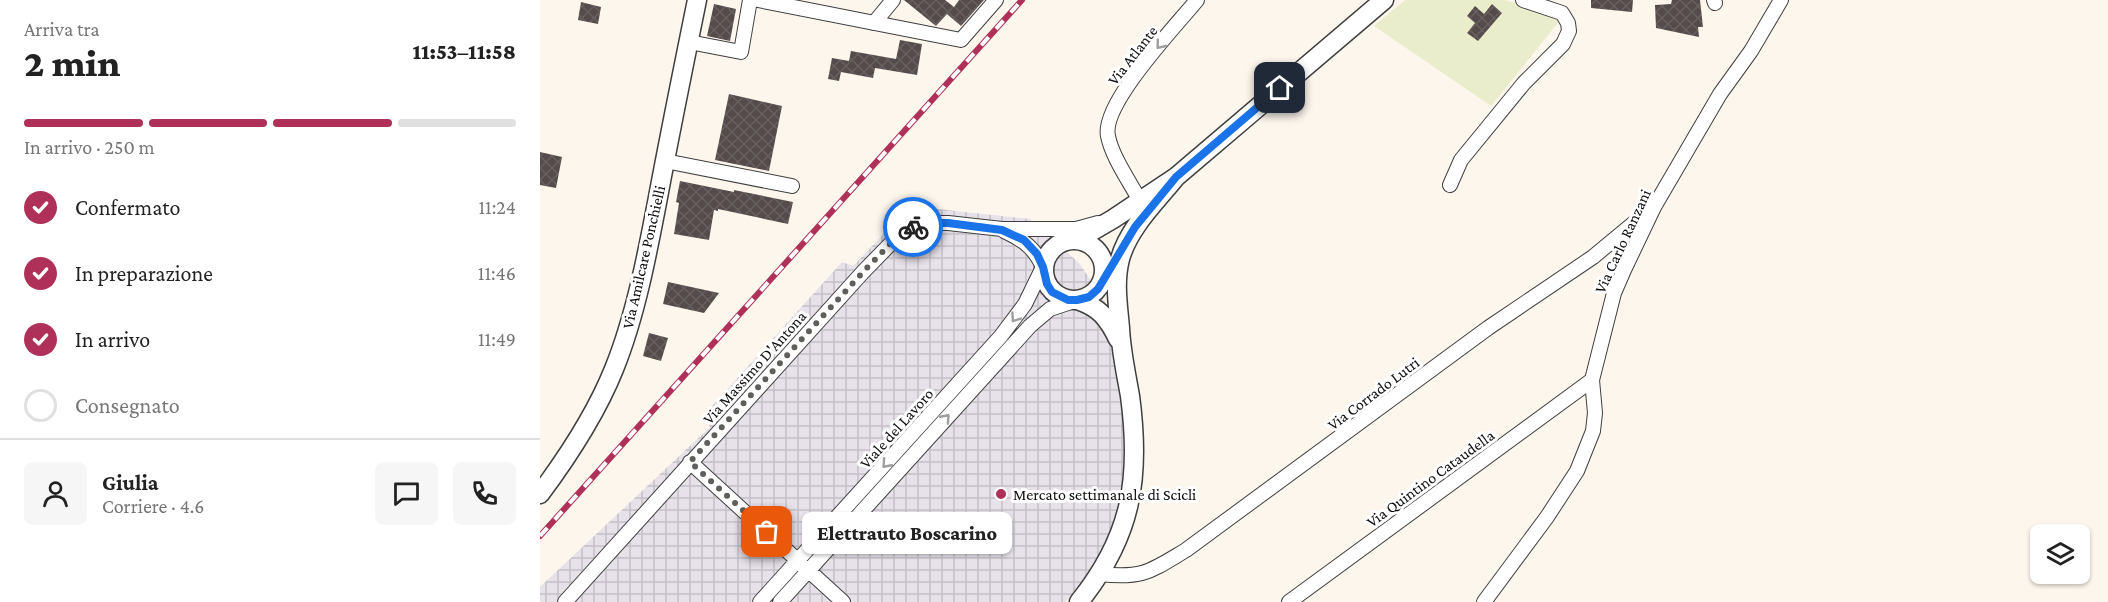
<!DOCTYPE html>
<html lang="it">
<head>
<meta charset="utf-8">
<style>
  :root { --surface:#fff; --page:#f6f6f6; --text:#222; --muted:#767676; --line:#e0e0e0; --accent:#af3159 }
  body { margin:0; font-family:"Crimson Pro",serif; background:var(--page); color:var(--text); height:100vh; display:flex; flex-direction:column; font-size:22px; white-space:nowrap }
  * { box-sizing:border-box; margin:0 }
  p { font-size:20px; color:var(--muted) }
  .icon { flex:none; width:33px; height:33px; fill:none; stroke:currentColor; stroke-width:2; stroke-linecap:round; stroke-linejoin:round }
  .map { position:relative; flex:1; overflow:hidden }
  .panel { display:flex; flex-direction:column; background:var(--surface); width:540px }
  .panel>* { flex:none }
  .fabs { position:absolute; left:1490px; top:524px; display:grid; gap:12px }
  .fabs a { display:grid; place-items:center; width:60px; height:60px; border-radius:9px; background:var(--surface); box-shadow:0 2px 4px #0004; font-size:30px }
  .pin { position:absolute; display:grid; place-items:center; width:51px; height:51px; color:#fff; margin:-26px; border-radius:12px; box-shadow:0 3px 9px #0006 }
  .courier { position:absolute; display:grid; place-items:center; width:60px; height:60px; margin:-30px; border:4px solid #1a73e8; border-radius:50%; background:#fff; color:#222; box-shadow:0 2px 8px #0007 }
  .bubble { position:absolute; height:42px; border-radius:9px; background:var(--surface); box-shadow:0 2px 4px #0004; font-size:20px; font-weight:800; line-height:42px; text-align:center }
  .head em { font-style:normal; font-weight:800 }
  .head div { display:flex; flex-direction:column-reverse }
  .head { display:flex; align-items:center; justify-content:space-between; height:102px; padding:0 24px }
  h1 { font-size:39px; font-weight:800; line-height:45px }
  .bar { display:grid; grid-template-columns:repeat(4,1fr); gap:9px 6px; align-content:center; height:72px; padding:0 24px }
  .bar i { height:8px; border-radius:4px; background:var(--line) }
  .bar .selected { background:var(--accent) }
  .bar p { grid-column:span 4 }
  .line { display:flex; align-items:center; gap:15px; padding:0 24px; border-top:2px solid var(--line) }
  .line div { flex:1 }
  .round { display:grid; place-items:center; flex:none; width:63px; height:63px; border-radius:9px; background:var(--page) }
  ol { padding:0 24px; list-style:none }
  li { display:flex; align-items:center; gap:18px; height:66px }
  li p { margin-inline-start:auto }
  li .icon { padding:6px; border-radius:50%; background:var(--accent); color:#fff; stroke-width:4 }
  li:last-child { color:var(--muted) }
  li i { width:33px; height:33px; border:3px solid var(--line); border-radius:50% }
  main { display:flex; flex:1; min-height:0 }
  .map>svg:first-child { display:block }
  .industrial { fill:url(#industrial-grid) }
  .pitch { fill:#eaedcb }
  .building { fill:url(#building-cross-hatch) }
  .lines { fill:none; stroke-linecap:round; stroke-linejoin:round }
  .minor-casing { stroke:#3f3f3f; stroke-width:16 }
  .tertiary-casing { stroke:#3f3f3f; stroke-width:21 }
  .minor { stroke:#fff; stroke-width:14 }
  .tertiary { stroke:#fff; stroke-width:18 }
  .rail-casing { stroke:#af3159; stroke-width:6 }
  .rail { stroke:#fff; stroke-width:4; stroke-dasharray:11; stroke-linecap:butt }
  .oneway { stroke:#9e9e9e }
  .done { stroke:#605e5b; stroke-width:6; stroke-dasharray:0 10.8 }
  .route { stroke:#1a73e8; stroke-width:8 }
  .poi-dot { fill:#af3159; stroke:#fff; stroke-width:2 }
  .labels { text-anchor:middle; stroke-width:6; stroke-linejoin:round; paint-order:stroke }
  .street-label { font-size:16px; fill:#0c0c0c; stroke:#fff }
  .poi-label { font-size:16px; fill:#0c0c0c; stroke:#fff; text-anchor:start }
</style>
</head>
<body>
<main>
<section class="panel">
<div class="head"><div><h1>2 min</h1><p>Arriva tra</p></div><em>11:53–11:58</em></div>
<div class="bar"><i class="selected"></i><i class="selected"></i><i class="selected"></i><i></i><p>In arrivo · 250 m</p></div>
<ol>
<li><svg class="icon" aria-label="check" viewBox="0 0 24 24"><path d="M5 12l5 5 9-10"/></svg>Confermato<p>11:24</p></li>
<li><svg class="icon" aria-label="check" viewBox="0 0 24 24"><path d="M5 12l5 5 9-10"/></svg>In preparazione<p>11:46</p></li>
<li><svg class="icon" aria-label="check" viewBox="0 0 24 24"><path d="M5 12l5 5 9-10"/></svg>In arrivo<p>11:49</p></li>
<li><i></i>Consegnato</li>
</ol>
<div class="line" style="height:108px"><a class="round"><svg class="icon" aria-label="person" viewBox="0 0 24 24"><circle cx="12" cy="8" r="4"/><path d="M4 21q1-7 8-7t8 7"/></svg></a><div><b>Giulia</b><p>Corriere · 4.6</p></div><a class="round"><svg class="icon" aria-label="chat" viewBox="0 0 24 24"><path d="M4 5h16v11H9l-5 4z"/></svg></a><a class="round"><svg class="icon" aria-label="phone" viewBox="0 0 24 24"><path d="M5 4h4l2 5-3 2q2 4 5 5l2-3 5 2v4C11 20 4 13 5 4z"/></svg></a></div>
</section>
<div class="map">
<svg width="1568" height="602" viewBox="0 0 1568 602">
  <defs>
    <pattern id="industrial-grid" width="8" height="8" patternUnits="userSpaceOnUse" patternTransform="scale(1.5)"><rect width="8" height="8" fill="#e7e1ea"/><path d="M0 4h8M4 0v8" fill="none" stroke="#c5c0c8"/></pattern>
    <pattern id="building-cross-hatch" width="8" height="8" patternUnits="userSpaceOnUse" patternTransform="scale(1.5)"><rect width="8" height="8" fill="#544b4a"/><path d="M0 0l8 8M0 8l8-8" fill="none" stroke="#686060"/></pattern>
  </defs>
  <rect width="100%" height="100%" fill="#fdf6ed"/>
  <path class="industrial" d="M 370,206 L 490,219 L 539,263 L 565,301 L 583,409 L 587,455 L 585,487 L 578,518 L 557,560 L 534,593 L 525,602 L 0,602 L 0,587 L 170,427 L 164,415 L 302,262 L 313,266 Z"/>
  <path class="pitch" d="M 865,0 L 965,0 L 1021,19 L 951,106 L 834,26 Z"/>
  <path class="building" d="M 364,0 L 405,0 L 414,7 L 419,0 L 444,0 L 421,26 L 407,14 L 396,26 Z
    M 1051,0 L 1093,0 L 1092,12 L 1051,8 Z
    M 1132,0 L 1160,0 L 1163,27 L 1158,27 L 1159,37 L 1116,28 L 1115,5 L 1131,4 Z
    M 41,2 L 61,7 L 58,24 L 38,20 Z
    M 174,4 L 196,9 L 190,41 L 167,36 Z
    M 952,4 L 962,13 L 938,41 L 927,33 L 935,23 L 927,16 L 935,6 L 944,14 Z
    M 360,40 L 382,44 L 377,75 L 335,68 L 333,78 L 301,72 L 299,81 L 288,79 L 292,58 L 309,61 L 311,51 L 356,59 Z
    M 189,94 L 242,106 L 229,171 L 175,160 Z
    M 0,152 L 22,157 L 16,188 L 0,185 Z
    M 140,181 L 194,192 L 194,190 L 253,202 L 248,224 L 178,209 L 178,211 L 174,210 L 169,240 L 134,234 L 139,203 L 136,202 Z
    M 128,282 L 179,293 L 164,313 L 123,304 Z
    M 109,333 L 128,338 L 121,361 L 103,356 Z"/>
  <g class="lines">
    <g class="minor-casing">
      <path id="minor" d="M 218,0 L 421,40 L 456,0
        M 1174,0 L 1175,3
        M 334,23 L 353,0
        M 149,42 L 201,52 L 210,0
        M 125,161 L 252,186
        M 910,185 L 921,160 L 984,83 L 1023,44 L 1029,31 L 1028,23 L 1022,13 L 983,0
        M 600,201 C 590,182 572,157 568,136 C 561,104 636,26 657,0
        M 150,462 L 303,602
        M 560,574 C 603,579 611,571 646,550 L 948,328 L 1053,257 L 1111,209
        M 25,602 L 323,272 L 360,234 L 372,227 L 387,223 L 408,223 L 462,229 L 536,229 L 558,223
        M 220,602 L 461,336 L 485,304 L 503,267 C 494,247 483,240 464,231
        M 240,602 L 490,326 L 510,309 L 537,300
        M 749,602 L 1052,380
        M 944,602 L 1007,517 L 1037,471 L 1053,431 L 1055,413 L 1052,380 L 1074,293 L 1084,270 L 1114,207 L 1180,94 L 1211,51 L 1241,0"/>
    </g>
    <g class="tertiary-casing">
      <path id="tertiary" d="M504 270a30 30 0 1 1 60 0a30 30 0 1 1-60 0Z
        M 537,240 L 573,219 L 636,177 L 844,0
        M 537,300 C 559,307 568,318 578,339
        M 0,494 C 29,455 56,414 74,369 C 96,315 108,250 119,192 C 131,128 144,64 157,0
        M 539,602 C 592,536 601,478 590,396 C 586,373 581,351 580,328 C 578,305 574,282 580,259 C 589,227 616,202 636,177"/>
    </g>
    <use href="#minor" class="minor"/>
    <use href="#tertiary" class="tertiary"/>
    <g class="rail-casing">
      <path id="rail" d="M 0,536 L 482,0"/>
    </g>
    <use href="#rail" class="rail"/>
  </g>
  <defs><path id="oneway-chevron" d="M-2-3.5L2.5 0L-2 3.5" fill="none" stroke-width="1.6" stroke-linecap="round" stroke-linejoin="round" transform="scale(1.5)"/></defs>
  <g class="oneway">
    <use href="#oneway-chevron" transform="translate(620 45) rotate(129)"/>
    <use href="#oneway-chevron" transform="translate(475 318) rotate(125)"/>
    <use href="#oneway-chevron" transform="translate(406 418) rotate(-48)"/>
    <use href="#oneway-chevron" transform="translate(346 464) rotate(132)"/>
  </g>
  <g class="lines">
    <path class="done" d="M 227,532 L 150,462 L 323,272 L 360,234 L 373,227"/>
    <path class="route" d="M 373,227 L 387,223 L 408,223 L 462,230 L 484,240 L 497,254 L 503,267 L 507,284 L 512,292 L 528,300 L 537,300 L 549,297 L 558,289 L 595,227 L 636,177 L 740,88"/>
  </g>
  <circle class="poi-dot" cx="461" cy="494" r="6"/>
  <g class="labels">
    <g class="street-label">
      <text transform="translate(592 55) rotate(-52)" y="6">Via Atlante</text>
      <text transform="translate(1082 241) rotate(-65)" y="6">Via Carlo Ranzani</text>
      <text transform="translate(103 257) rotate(-77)" y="6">Via Amilcare Ponchielli</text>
      <text transform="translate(214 367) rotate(-48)" y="6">Via Massimo D'Antona</text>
      <text transform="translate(833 393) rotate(-37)" y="6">Via Corrado Lutri</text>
      <text transform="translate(356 428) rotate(-48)" y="6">Viale del Lavoro</text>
      <text transform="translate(890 478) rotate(-36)" y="6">Via Quintino Cataudella</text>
    </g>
    <g class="poi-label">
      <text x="473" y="500">Mercato settimanale di Scicli</text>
    </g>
  </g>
</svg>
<div class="fabs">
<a><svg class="icon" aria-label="layers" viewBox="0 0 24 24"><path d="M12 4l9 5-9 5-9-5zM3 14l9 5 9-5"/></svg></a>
</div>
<div class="pin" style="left:227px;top:532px;background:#ea580c"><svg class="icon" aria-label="bag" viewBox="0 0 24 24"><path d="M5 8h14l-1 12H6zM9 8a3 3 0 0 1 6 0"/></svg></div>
<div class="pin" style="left:740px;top:88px;background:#1f2937"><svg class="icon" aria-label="home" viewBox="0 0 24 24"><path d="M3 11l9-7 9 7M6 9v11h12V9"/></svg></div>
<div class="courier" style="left:373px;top:227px"><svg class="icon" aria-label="bike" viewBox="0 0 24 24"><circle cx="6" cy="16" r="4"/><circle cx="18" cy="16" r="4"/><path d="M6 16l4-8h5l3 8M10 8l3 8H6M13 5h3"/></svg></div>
<div class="bubble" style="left:262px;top:512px;width:210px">Elettrauto Boscarino</div>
</div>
</main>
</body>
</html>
